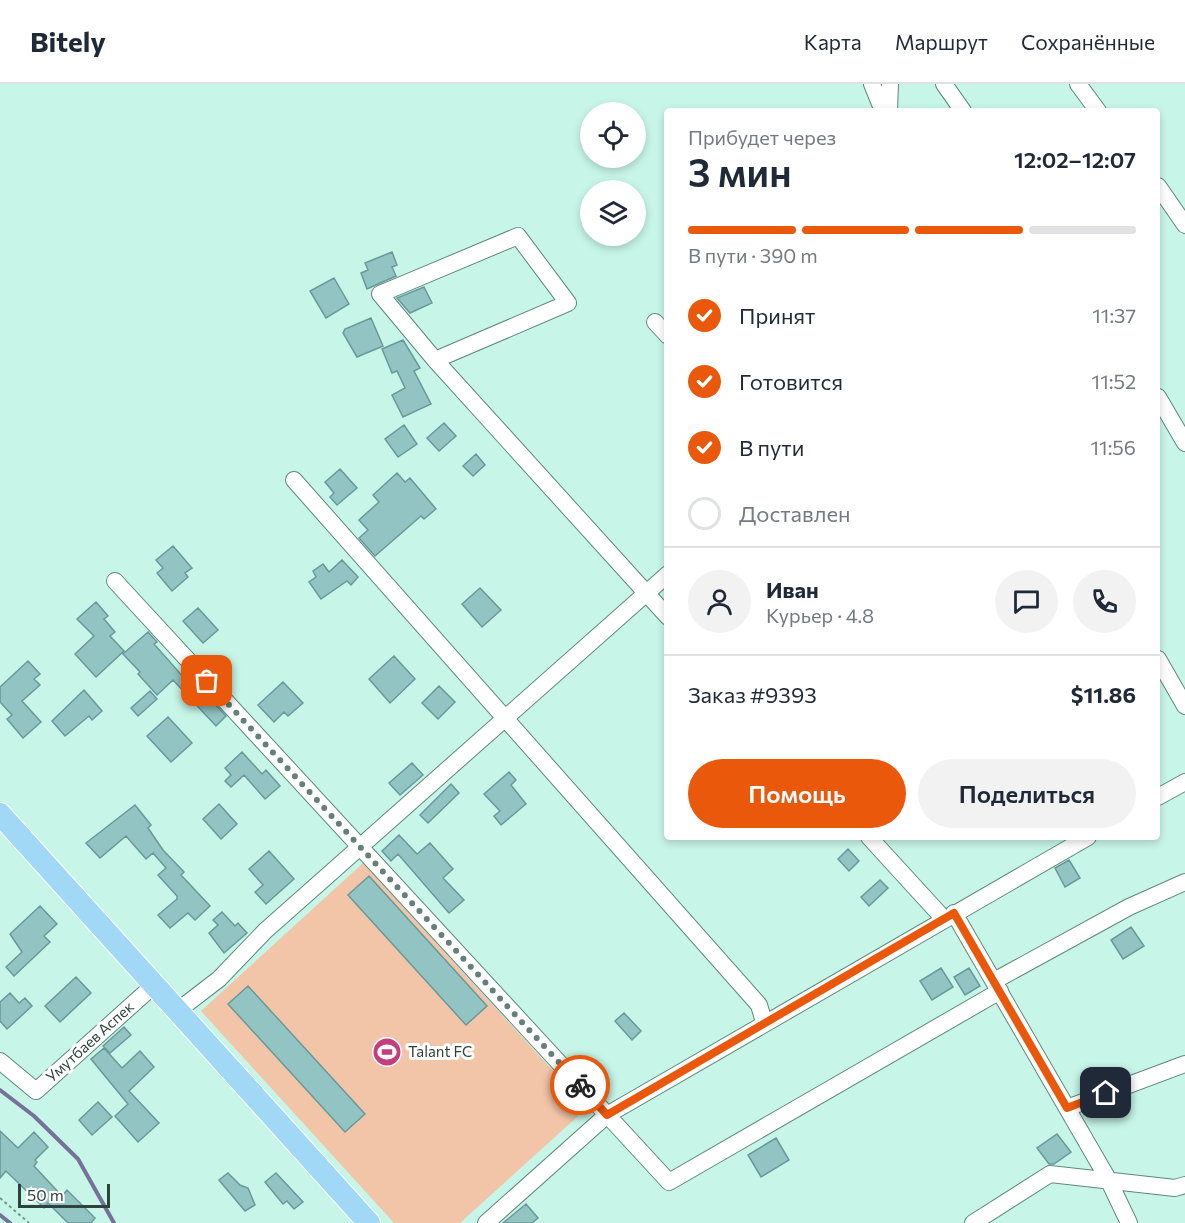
<!DOCTYPE html>
<html lang="ru">
<head>
<meta charset="utf-8">
<style>
  :root { --surface:#fff; --page:#f2f2f3; --text:#1f2937; --muted:#747a83; --line:#e0e1e3; --accent:#ea580c }
  body { margin:0; font-family:Commissioner,sans-serif; background:var(--page); color:var(--text); height:100vh; display:flex; flex-direction:column; font-size:22px; white-space:nowrap }
  * { box-sizing:border-box; margin:0 }
  p { font-size:20px; color:var(--muted) }
  .icon { flex:none; width:33px; height:33px; fill:none; stroke:currentColor; stroke-width:2; stroke-linecap:round; stroke-linejoin:round }
  .map { position:relative; flex:1; overflow:hidden }
  .side { position:absolute; left:664px; top:24px; width:496px; height:732px; display:flex; flex-direction:column; background:var(--surface); border-radius:6px; box-shadow:0 3px 9px #0003 }
  .side>* { flex:none }
  .controls { position:absolute; left:580px; top:18px; display:grid; gap:12px }
  .controls a { display:grid; place-items:center; width:66px; height:66px; border-radius:50%; background:var(--surface); box-shadow:0 3px 9px #0003; font-size:30px }
  .scale { position:absolute; left:18px; bottom:15px; width:92px; box-sizing:border-box; padding-left:6px; border:3px solid #2e413b; border-top:0; font-size:16px; line-height:21px; white-space:nowrap; color:#2e413b; -webkit-text-stroke:4px #fff; paint-order:stroke }
  .pin { position:absolute; display:grid; place-items:center; width:51px; height:51px; color:#fff; margin:-26px; border-radius:12px; box-shadow:0 3px 9px #0006 }
  .courier { position:absolute; display:grid; place-items:center; width:60px; height:60px; margin:-30px; border:4px solid #ea580c; border-radius:50%; background:#fff; color:#222; box-shadow:0 2px 8px #0007 }
  .overview em { font-style:normal; font-weight:600 }
  .overview div { display:flex; flex-direction:column-reverse }
  .overview { display:flex; align-items:center; justify-content:space-between; height:102px; padding:0 24px }
  h1 { font-size:39px; font-weight:600; line-height:45px }
  .bar { display:grid; grid-template-columns:repeat(4,1fr); gap:9px 6px; align-content:center; height:72px; padding:0 24px }
  .bar i { height:8px; border-radius:4px; background:var(--line) }
  .bar .selected { background:var(--accent) }
  .bar p { grid-column:span 4 }
  .line { display:flex; align-items:center; gap:15px; padding:0 24px; border-top:2px solid var(--line) }
  .line div { flex:1 }
  .round { display:grid; place-items:center; flex:none; width:63px; height:63px; border-radius:32px; background:var(--page) }
  ol { padding:0 24px; list-style:none }
  li { display:flex; align-items:center; gap:18px; height:66px }
  li p { margin-inline-start:auto }
  li .icon { padding:6px; border-radius:50%; background:var(--accent); color:#fff; stroke-width:4 }
  li:last-child { color:var(--muted) }
  li i { width:33px; height:33px; border:3px solid var(--line); border-radius:50% }
  .action { display:flex; gap:12px; margin-top:auto; padding:12px 24px }
  .action a { flex:1; height:69px; border-radius:36px; background:var(--accent); color:#fff; font-size:24px; font-weight:600; line-height:69px; text-align:center }
  .action a+a { background:var(--page); color:var(--text) }
  header { display:flex; align-items:center; gap:36px; box-sizing:border-box; height:84px; padding:0 30px; background:var(--surface); border-bottom:2px solid var(--line) }
  header strong { font-size:28px }
  nav { display:flex; gap:33px; margin-inline-start:auto; font-size:21px }
  .map>svg:first-child { display:block }
  .green { fill:#f2c5a8 }
  .lines { fill:none; stroke-linecap:round; stroke-linejoin:round }
  .stream { stroke:#757198; stroke-width:4 }
  .building { fill:#92c4c3; stroke:#699998; stroke-width:1.5 }
  .minor-casing { stroke:#5d897d; stroke-width:18 }
  .major-casing { stroke:#fff; stroke-width:24 }
  .path { stroke:#76968c; stroke-width:2; stroke-dasharray:3 3; stroke-linecap:butt }
  .minor { stroke:#fff; stroke-width:16 }
  .major { stroke:#a1d8f6; stroke-width:22 }
  .done { stroke:#648078; stroke-width:6; stroke-dasharray:0 10.8 }
  .route { stroke:#ea580c; stroke-width:8 }
  .labels { text-anchor:middle; stroke-width:6; stroke-linejoin:round; paint-order:stroke }
  .street-label { font-size:15px; fill:#2e413b; stroke:#fff }
  .poi-label { font-size:15px; fill:#2e413b; stroke:#fff; text-anchor:start }
</style>
</head>
<body>
<header>
<strong>Bitely</strong>
<nav><a>Карта</a><a>Маршрут</a><a>Сохранённые</a></nav>
</header>
<div class="map">
<svg width="1185" height="1139" viewBox="0 0 1185 1139">
  <rect width="100%" height="100%" fill="#c7f6e8"/>
  <path class="green" d="M 363,779 L 587,1024 L 460,1139 L 394,1139 L 201,927 Z"/>
  <g class="lines">
    <path class="stream" d="M 0,1006 L 34,1032 L 78,1075 L 114,1139
      M 0,1131 L 10,1139"/>
  </g>
  <path class="building" d="M 392,168 L 397,181 L 392,183 L 396,192 L 367,205 L 361,189 L 368,186 L 365,179 Z
    M 334,194 L 349,220 L 326,234 L 310,207 Z
    M 424,203 L 432,219 L 410,229 L 397,214 Z
    M 371,234 L 383,262 L 357,273 L 343,249 L 345,245 Z
    M 403,256 L 420,284 L 414,287 L 431,320 L 403,333 L 392,311 L 405,304 L 397,287 L 392,289 L 382,265 Z
    M 444,339 L 456,352 L 439,367 L 427,354 Z
    M 404,341 L 417,360 L 398,373 L 385,355 Z
    M 476,370 L 485,381 L 473,392 L 463,382 Z
    M 340,385 L 357,404 L 337,421 L 330,413 L 334,409 L 325,398 Z
    M 397,389 L 405,398 L 410,394 L 436,425 L 424,435 L 421,432 L 375,472 L 359,454 L 368,446 L 359,436 L 379,418 L 373,411 Z
    M 173,462 L 192,484 L 185,489 L 188,493 L 172,507 L 157,489 L 163,484 L 156,476 Z
    M 342,476 L 358,493 L 351,501 L 347,497 L 321,515 L 309,498 L 316,493 L 313,487 L 323,480 L 329,488 Z
    M 480,504 L 501,526 L 482,543 L 462,520 Z
    M 96,518 L 108,532 L 104,535 L 115,548 L 110,552 L 124,567 L 96,593 L 75,570 L 94,552 L 77,535 Z
    M 198,524 L 218,546 L 203,559 L 183,537 Z
    M 148,548 L 157,558 L 154,560 L 185,595 L 188,592 L 226,632 L 216,642 L 173,596 L 157,611 L 138,590 L 140,588 L 123,570 Z
    M 394,572 L 415,595 L 390,619 L 369,595 Z
    M 28,577 L 40,590 L 34,595 L 40,601 L 22,617 L 41,638 L 23,654 L 7,635 L 12,631 L 0,618 L 0,603 Z
    M 283,598 L 303,619 L 288,632 L 284,628 L 274,638 L 258,621 Z
    M 439,602 L 455,618 L 438,635 L 422,619 Z
    M 84,606 L 102,627 L 92,636 L 89,632 L 65,652 L 52,637 Z
    M 150,607 L 157,615 L 138,632 L 131,624 Z
    M 168,633 L 192,659 L 171,678 L 147,652 Z
    M 242,668 L 262,690 L 266,686 L 280,702 L 265,715 L 244,691 L 231,703 L 225,697 L 231,691 L 225,684 Z
    M 412,679 L 423,691 L 400,711 L 389,699 Z
    M 509,688 L 516,696 L 511,701 L 526,720 L 501,741 L 494,732 L 500,727 L 484,710 Z
    M 451,700 L 459,709 L 428,739 L 420,731 Z
    M 219,720 L 237,740 L 221,755 L 203,735 Z
    M 135,721 L 151,741 L 148,744 L 163,766 L 184,788 L 181,791 L 210,822 L 195,836 L 188,829 L 170,844 L 158,831 L 177,815 L 177,812 L 158,791 L 166,784 L 153,769 L 146,775 L 126,752 L 100,774 L 86,759 Z
    M 399,751 L 417,770 L 430,759 L 453,785 L 443,794 L 464,816 L 449,829 L 398,770 L 391,777 L 382,767 Z
    M 848,765 L 859,777 L 849,787 L 838,775 Z
    M 269,767 L 294,795 L 266,820 L 255,808 L 263,801 L 249,785 Z
    M 1069,776 L 1080,794 L 1065,803 L 1055,784 Z
    M 369,792 L 487,922 L 466,941 L 348,811 Z
    M 880,796 L 888,804 L 869,822 L 861,813 Z
    M 40,822 L 57,840 L 44,852 L 50,858 L 14,892 L 6,883 L 22,868 L 10,850 Z
    M 222,828 L 235,842 L 238,839 L 247,849 L 224,869 L 209,849 L 218,841 L 213,836 Z
    M 1131,843 L 1144,862 L 1123,875 L 1111,856 Z
    M 941,884 L 953,903 L 932,916 L 920,897 Z
    M 969,884 L 980,902 L 965,911 L 954,893 Z
    M 76,893 L 91,909 L 60,938 L 45,922 Z
    M 248,902 L 365,1030 L 345,1048 L 228,920 Z
    M 10,909 L 19,919 L 25,914 L 32,922 L 7,945 L 0,937 L 0,918 Z
    M 624,929 L 641,947 L 632,956 L 615,937 Z
    M 124,943 L 131,951 L 110,969 L 103,962 Z
    M 104,964 L 122,984 L 140,967 L 154,983 L 129,1007 L 159,1039 L 138,1058 L 115,1032 L 128,1020 L 91,975 Z
    M 98,1018 L 112,1033 L 92,1051 L 79,1036 Z
    M 0,1047 L 18,1064 L 34,1048 L 48,1063 L 35,1076 L 37,1078 L 34,1082 L 62,1112 L 67,1106 L 95,1134 L 91,1139 L 68,1139 L 48,1119 L 44,1124 L 6,1087 L 0,1094 Z
    M 1057,1050 L 1071,1068 L 1054,1080 L 1049,1080 L 1037,1064 Z
    M 776,1054 L 789,1076 L 761,1093 L 748,1071 Z
    M 228,1089 L 240,1101 L 248,1104 L 255,1121 L 245,1127 L 219,1096 Z
    M 276,1089 L 303,1118 L 294,1125 L 287,1117 L 283,1120 L 265,1098 Z
    M 526,1120 L 538,1134 L 532,1139 L 503,1139 Z"/>
  <g class="lines">
    <g class="minor-casing">
      <path id="minor" d="M 872,0 L 883,27
        M 944,0 L 963,27
        M 1078,0 L 1098,27
        M 889,27 L 890,0
        M 1158,102 L 1185,141
        M 655,238 L 668,252
        M 435,276 L 568,219 L 518,152 L 380,210 L 435,276 L 668,533
        M 1158,313 L 1185,359
        M 294,396 L 759,921 L 764,938
        M 115,497 L 669,1098 L 1000,907
        M 1158,575 L 1185,622
        M 1158,713 L 1185,698
        M 869,753 L 944,835
        M 954,829 L 1108,1095 L 1129,1139
        M 994,897 L 1129,823 L 1185,798
        M 176,928 L 219,895 L 265,847 L 668,490
        M 0,977 L 36,1007 L 153,902
        M 1067,1024 L 1185,980
        M 486,1139 L 607,1031 L 1088,753
        M 973,1139 L 1050,1090 L 1175,1104 L 1185,1101"/>
    </g>
    <g class="major-casing">
      <path id="major" d="M 0,730 L 369,1139"/>
    </g>
    <path class="path" d="M 0,1114 L 29,1139"/>
    <use href="#minor" class="minor"/>
    <use href="#major" class="major"/>
  </g>
  <g class="lines">
    <path class="done" d="M 207,597 L 580,1001"/>
    <path class="route" d="M 580,1001 L 607,1031 L 954,829 L 1067,1024 L 1106,1009"/>
  </g>
  <defs>
    <g id="stadium-disc" transform="scale(1.5)"><circle r="9.5" fill="#c43d7e" stroke="#fff"/><path d="M0-5a6.5 5 0 1 0 0 10a6.5 5 0 1 0 0-10ZM-3.5-1.8h7v3.6h-7Z" fill="#fff"/></g>
  </defs>
  <g fill-rule="evenodd">
    <use href="#stadium-disc" x="387" y="968"/>
  </g>
  <g class="labels">
    <g class="street-label">
      <text transform="translate(90 958) rotate(-42)" y="5">Умутбаев Аспек</text>
    </g>
    <g class="poi-label">
      <text x="408" y="973">Talant FC</text>
    </g>
  </g>
</svg>
<div class="controls">
<a><svg class="icon" aria-label="locate" viewBox="0 0 24 24"><circle cx="12" cy="12" r="6"/><path d="M12 2v4M12 18v4M2 12h4M18 12h4"/></svg></a>
<a><svg class="icon" aria-label="layers" viewBox="0 0 24 24"><path d="M12 4l9 5-9 5-9-5zM3 14l9 5 9-5"/></svg></a>
</div>
<div class="scale">50 m</div>
<div class="pin" style="left:207px;top:597px;background:#ea580c"><svg class="icon" aria-label="bag" viewBox="0 0 24 24"><path d="M5 8h14l-1 12H6zM9 8a3 3 0 0 1 6 0"/></svg></div>
<div class="pin" style="left:1106px;top:1009px;background:#1f2937"><svg class="icon" aria-label="home" viewBox="0 0 24 24"><path d="M3 11l9-7 9 7M6 9v11h12V9"/></svg></div>
<div class="courier" style="left:580px;top:1001px"><svg class="icon" aria-label="bike" viewBox="0 0 24 24"><circle cx="6" cy="16" r="4"/><circle cx="18" cy="16" r="4"/><path d="M6 16l4-8h5l3 8M10 8l3 8H6M13 5h3"/></svg></div>
<section class="side">
<div class="overview"><div><h1>3 мин</h1><p>Прибудет через</p></div><em>12:02–12:07</em></div>
<div class="bar"><i class="selected"></i><i class="selected"></i><i class="selected"></i><i></i><p>В пути · 390 m</p></div>
<ol>
<li><svg class="icon" aria-label="check" viewBox="0 0 24 24"><path d="M5 12l5 5 9-10"/></svg>Принят<p>11:37</p></li>
<li><svg class="icon" aria-label="check" viewBox="0 0 24 24"><path d="M5 12l5 5 9-10"/></svg>Готовится<p>11:52</p></li>
<li><svg class="icon" aria-label="check" viewBox="0 0 24 24"><path d="M5 12l5 5 9-10"/></svg>В пути<p>11:56</p></li>
<li><i></i>Доставлен</li>
</ol>
<div class="line" style="height:108px"><a class="round"><svg class="icon" aria-label="person" viewBox="0 0 24 24"><circle cx="12" cy="8" r="4"/><path d="M4 21q1-7 8-7t8 7"/></svg></a><div><b>Иван</b><p>Курьер · 4.8</p></div><a class="round"><svg class="icon" aria-label="chat" viewBox="0 0 24 24"><path d="M4 5h16v11H9l-5 4z"/></svg></a><a class="round"><svg class="icon" aria-label="phone" viewBox="0 0 24 24"><path d="M5 4h4l2 5-3 2q2 4 5 5l2-3 5 2v4C11 20 4 13 5 4z"/></svg></a></div>
<div class="line" style="height:78px"><div>Заказ #9393</div><b>$11.86</b></div>
<div class="action"><a>Помощь</a><a>Поделиться</a></div>
</section>
</div>
</body>
</html>
